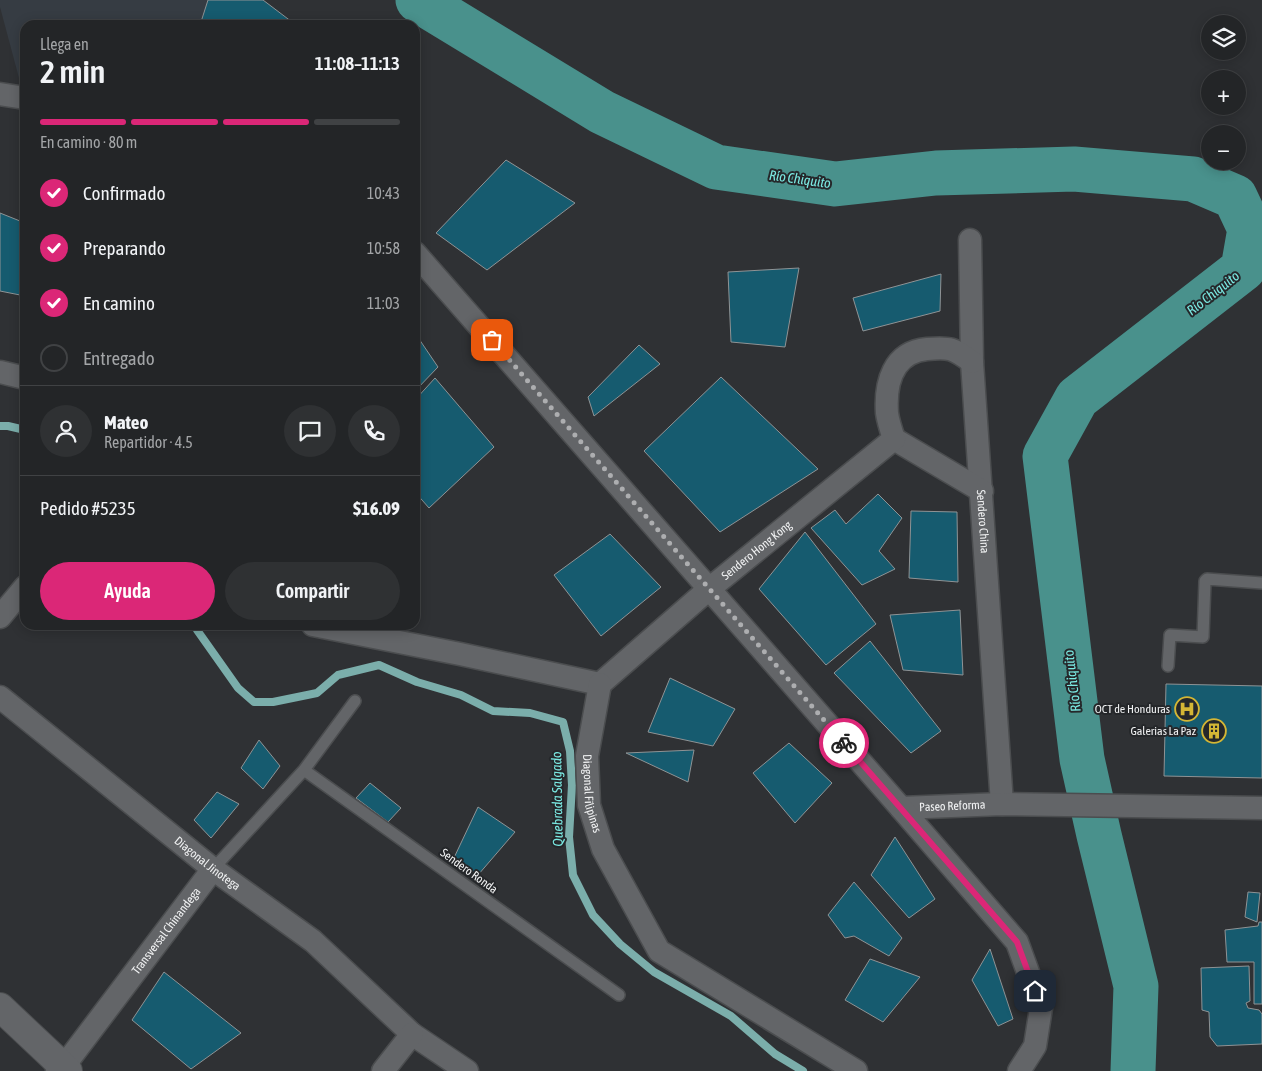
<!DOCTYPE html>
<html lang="es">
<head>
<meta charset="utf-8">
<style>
  :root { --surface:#232527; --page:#2f3133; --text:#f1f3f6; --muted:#a3a5a7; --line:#404244; --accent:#db2777 }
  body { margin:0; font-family:"Asap Condensed",sans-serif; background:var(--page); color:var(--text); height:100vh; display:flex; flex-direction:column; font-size:19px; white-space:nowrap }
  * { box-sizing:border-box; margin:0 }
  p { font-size:16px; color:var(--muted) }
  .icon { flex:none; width:28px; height:28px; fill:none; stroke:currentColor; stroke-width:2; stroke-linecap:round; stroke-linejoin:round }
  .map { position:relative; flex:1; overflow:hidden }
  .drawer { position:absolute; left:20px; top:20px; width:400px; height:610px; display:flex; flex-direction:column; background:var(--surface); border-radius:15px; box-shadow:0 2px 12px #0003,0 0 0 1px var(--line) }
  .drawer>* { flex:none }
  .buttons { position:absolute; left:1201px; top:15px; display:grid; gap:10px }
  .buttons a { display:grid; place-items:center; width:45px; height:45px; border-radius:50%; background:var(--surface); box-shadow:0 2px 12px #0003,0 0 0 1px var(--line); font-size:25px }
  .pin { position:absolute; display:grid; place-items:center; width:42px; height:42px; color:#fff; margin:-21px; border-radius:10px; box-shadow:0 2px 8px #0006 }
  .courier { position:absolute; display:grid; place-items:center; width:50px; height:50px; margin:-25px; border:4px solid #db2777; border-radius:50%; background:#fff; color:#222; box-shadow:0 1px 6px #0007 }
  .headline em { font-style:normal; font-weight:600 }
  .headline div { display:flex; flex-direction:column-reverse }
  .headline { display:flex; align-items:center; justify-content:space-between; height:85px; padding:0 20px }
  h1 { font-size:32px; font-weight:600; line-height:38px }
  .bar { display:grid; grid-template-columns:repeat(4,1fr); gap:8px 5px; align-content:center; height:60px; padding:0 20px }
  .bar i { height:6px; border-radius:4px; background:var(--line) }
  .bar .on { background:var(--accent) }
  .bar p { grid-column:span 4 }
  .line { display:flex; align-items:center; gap:12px; padding:0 20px; border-top:1px solid var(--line) }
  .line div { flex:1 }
  .round { display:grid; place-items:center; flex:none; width:52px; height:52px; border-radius:26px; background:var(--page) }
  ol { padding:0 20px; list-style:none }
  li { display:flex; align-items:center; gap:15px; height:55px }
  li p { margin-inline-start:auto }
  li .icon { padding:5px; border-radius:50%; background:var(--accent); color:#fff; stroke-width:4 }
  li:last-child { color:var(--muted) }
  li i { width:28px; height:28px; border:2px solid var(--line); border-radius:50% }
  .button { display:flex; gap:10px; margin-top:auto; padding:10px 20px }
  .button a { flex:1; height:58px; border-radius:30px; background:var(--accent); color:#fff; font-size:20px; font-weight:600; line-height:58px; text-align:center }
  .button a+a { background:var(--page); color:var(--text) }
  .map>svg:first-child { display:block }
  .built { fill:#363c43 }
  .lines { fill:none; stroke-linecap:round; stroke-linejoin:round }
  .stream { stroke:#7baeab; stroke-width:8 }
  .river { stroke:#49918c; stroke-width:45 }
  .building { fill:#165b6f; stroke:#8f9395 }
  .service-casing { stroke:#4b4d4f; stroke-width:14 }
  .minor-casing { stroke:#4b4d4f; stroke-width:25 }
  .tertiary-casing { stroke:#4b4d4f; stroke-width:30 }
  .service { stroke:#636568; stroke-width:11 }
  .minor { stroke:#636568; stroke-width:22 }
  .tertiary { stroke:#636568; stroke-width:28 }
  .done { stroke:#adaeb0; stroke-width:5; stroke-dasharray:0 9 }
  .route { stroke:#db2777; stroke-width:6 }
  .labels { text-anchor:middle; stroke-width:4; stroke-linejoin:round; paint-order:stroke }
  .street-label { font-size:12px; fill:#f1f2f3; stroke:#25272a }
  .poi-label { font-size:12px; fill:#f1f2f3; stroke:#25272a; text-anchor:end }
  .water-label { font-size:14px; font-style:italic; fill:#7beae3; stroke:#25272a }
</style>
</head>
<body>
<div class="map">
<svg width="1262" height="1071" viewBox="0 0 1262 1071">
  <rect width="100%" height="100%" fill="#2f3134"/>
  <path class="built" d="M 0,0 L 208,0 L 200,25 L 25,25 L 25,79 L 19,78 L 0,7 Z"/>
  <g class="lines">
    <path class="stream" d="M 0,426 L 8,426 L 25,430
      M 196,625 L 197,630 L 238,688 L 254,702 L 273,702 L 317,693 L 338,675 L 379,665 L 417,682 L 461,695 L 493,711 L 530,713 L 563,722 L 570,751 L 572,785 L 569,837 L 573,875 L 593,915 L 620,944 L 654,972 L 731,1016 L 775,1054 L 803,1071"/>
    <path class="river" d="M 418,0 L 602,112 L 716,167 L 835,184 L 936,173 L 1074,169 L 1193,179 L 1235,197 L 1250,229 L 1243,269 L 1077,398 L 1045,456 L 1082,759 L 1099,835 L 1136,986 L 1133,1071"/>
  </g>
  <path class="building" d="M 208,0 L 263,0 L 296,25 L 200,25 Z
    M 506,160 L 575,203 L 487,270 L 436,233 Z
    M 0,213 L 25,223 L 25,296 L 0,291 Z
    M 799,268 L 785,347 L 731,342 L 728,272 Z
    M 941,274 L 940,311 L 863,331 L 853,298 Z
    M 415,333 L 438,367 L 415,391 Z
    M 639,345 L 660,364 L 594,416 L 588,397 Z
    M 721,377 L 818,469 L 720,532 L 644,451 Z
    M 435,378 L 494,447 L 429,508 L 415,492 L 415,400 Z
    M 878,494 L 902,518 L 879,551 L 895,569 L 862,585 L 811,528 L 835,510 L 846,524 Z
    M 911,511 L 957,512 L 958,582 L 909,578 Z
    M 805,532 L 876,624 L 826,665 L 759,589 Z
    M 610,534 L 661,587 L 601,636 L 554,575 Z
    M 960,610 L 963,675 L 903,670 L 890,615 Z
    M 870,641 L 941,731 L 911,753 L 834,673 Z
    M 670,678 L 735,709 L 713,746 L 648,732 Z
    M 1166,684 L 1262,686 L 1262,778 L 1164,776 Z
    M 259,740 L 280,766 L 263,789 L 241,768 Z
    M 789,743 L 832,783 L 795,823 L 753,773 Z
    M 694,750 L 688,782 L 626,753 Z
    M 370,783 L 401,808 L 388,822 L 356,798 Z
    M 217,792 L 239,804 L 211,838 L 194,820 Z
    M 478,807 L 515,832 L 478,875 L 452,862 Z
    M 895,837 L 935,899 L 909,918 L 871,875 Z
    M 854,882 L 902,938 L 889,956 L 854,936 L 845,938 L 828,915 Z
    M 1248,892 L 1260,893 L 1257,922 L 1245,917 Z
    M 1259,922 L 1262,922 L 1262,1004 L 1254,1004 L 1254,962 L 1227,962 L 1225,930 L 1258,926 Z
    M 990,949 L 1013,1019 L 998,1026 L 972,980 Z
    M 870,959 L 920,977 L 883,1022 L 845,1000 Z
    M 1249,966 L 1250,1001 L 1246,1003 L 1248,1008 L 1259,1010 L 1262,1014 L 1262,1044 L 1217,1046 L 1210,1037 L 1209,1012 L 1202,1010 L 1201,968 Z
    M 164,972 L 241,1033 L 191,1069 L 132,1020 Z"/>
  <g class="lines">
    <g class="service-casing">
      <path id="service" d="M 1168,666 L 1170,635 L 1203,637 L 1205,581 L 1207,579 L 1262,583
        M 304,770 L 619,995
        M 213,869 L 304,770 L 355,701"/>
    </g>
    <g class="minor-casing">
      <g id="minor">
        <path d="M 0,94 L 25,98"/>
        <path id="s1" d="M 970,240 L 972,362 L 1002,804"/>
        <path id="s2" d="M 415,253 L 901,808 L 1002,804 L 1262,808"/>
        <path d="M 0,372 L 25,378"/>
        <path d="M 894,439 L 982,491"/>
        <path d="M 0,617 L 25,587"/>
        <path d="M 313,625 L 460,654 L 600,684"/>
        <path id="s3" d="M 600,684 L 709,589 L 894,439 C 891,430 888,421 887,413 C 885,383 893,352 927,349 C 950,347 953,348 972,362"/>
        <path id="s4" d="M 600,684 L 587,756 L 589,805 L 603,849 L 659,951 L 856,1071"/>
        <path id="s5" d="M 0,697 L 213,869 L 313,941 L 412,1034 L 467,1071"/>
        <path d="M 901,808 L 1017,942 L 1041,1008 L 1035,1046 L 1019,1071"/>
        <path id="s6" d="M 57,1071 L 64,1066 L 213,869"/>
        <path d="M 383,1071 L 412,1034"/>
      </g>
    </g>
    <g class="tertiary-casing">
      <path id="tertiary" d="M 0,1007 L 68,1071"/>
    </g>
    <use href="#service" class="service"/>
    <use href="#minor" class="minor"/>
    <use href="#tertiary" class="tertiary"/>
  </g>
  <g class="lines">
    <path class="done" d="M 492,340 L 844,743"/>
    <path class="route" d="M 844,743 L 1017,942 L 1035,991"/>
  </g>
  <defs>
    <g id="hospital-ring" transform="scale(1.25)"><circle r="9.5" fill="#25272a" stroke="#d4b635" stroke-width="1.5"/><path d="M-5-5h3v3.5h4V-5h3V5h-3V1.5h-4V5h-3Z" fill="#d4b635"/></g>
    <g id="building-ring" transform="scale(1.25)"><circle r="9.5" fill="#25272a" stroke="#d4b635" stroke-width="1.5"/><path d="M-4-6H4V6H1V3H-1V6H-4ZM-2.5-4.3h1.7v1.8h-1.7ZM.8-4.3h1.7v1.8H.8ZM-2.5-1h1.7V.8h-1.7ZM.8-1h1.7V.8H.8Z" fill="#d4b635"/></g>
  </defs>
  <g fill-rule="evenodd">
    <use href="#hospital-ring" x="1187" y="709"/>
    <use href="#building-ring" x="1214" y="731"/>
  </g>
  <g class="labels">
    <g class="street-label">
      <text dy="4" stroke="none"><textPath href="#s1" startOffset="282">Sendero China</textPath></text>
      <text dy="4" stroke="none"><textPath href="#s3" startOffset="206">Sendero Hong Kong</textPath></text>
      <text dy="4" stroke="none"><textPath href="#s4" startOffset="111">Diagonal Filipinas</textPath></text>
      <text dy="4" stroke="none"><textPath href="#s2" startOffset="789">Paseo Reforma</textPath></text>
      <text dy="4" stroke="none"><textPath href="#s5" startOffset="266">Diagonal Jinotega</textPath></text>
      <text transform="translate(469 871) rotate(36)" y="4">Sendero Ronda</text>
      <text dy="4" stroke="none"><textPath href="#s6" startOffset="178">Transversal Chinandega</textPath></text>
    </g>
    <g class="poi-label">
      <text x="1170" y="713">OCT de Honduras</text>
      <text x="1196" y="735">Galerias La Paz</text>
    </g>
    <g class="water-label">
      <text transform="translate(800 179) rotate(8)" y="5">Río Chiquito</text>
      <text transform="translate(1213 293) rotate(-38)" y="5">Río Chiquito</text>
      <text transform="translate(1072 681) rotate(-97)" y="5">Río Chiquito</text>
      <text transform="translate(557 799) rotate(-91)" y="5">Quebrada Salgado</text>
    </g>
  </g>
</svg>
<div class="buttons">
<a><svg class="icon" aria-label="layers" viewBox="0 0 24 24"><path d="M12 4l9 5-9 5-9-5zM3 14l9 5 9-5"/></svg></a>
<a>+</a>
<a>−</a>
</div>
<div class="pin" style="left:492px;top:340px;background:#ea580c"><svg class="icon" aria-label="bag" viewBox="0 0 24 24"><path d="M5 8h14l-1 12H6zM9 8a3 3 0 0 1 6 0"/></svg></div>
<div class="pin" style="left:1035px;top:991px;background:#1f2937"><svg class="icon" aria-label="home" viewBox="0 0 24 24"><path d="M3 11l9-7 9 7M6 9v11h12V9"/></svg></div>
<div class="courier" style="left:844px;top:743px"><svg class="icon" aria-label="bike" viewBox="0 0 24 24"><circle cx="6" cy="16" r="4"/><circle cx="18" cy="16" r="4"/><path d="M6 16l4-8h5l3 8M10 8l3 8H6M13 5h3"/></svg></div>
<section class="drawer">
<div class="headline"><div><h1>2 min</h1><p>Llega en</p></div><em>11:08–11:13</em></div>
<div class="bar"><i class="on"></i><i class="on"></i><i class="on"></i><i></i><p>En camino · 80 m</p></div>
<ol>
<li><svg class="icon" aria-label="check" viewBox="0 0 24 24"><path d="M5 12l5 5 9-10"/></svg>Confirmado<p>10:43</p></li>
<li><svg class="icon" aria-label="check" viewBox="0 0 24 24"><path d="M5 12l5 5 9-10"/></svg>Preparando<p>10:58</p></li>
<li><svg class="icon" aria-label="check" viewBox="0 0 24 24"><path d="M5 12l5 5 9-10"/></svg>En camino<p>11:03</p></li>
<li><i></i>Entregado</li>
</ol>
<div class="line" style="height:90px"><a class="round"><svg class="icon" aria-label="person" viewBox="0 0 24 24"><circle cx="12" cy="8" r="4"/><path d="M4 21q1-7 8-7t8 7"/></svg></a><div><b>Mateo</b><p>Repartidor · 4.5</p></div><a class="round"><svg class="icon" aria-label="chat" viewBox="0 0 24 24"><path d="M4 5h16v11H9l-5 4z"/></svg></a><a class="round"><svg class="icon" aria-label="phone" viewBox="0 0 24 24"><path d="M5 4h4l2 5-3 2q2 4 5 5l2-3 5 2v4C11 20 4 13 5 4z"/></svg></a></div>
<div class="line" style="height:65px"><div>Pedido #5235</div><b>$16.09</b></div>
<div class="button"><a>Ayuda</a><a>Compartir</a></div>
</section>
</div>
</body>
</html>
